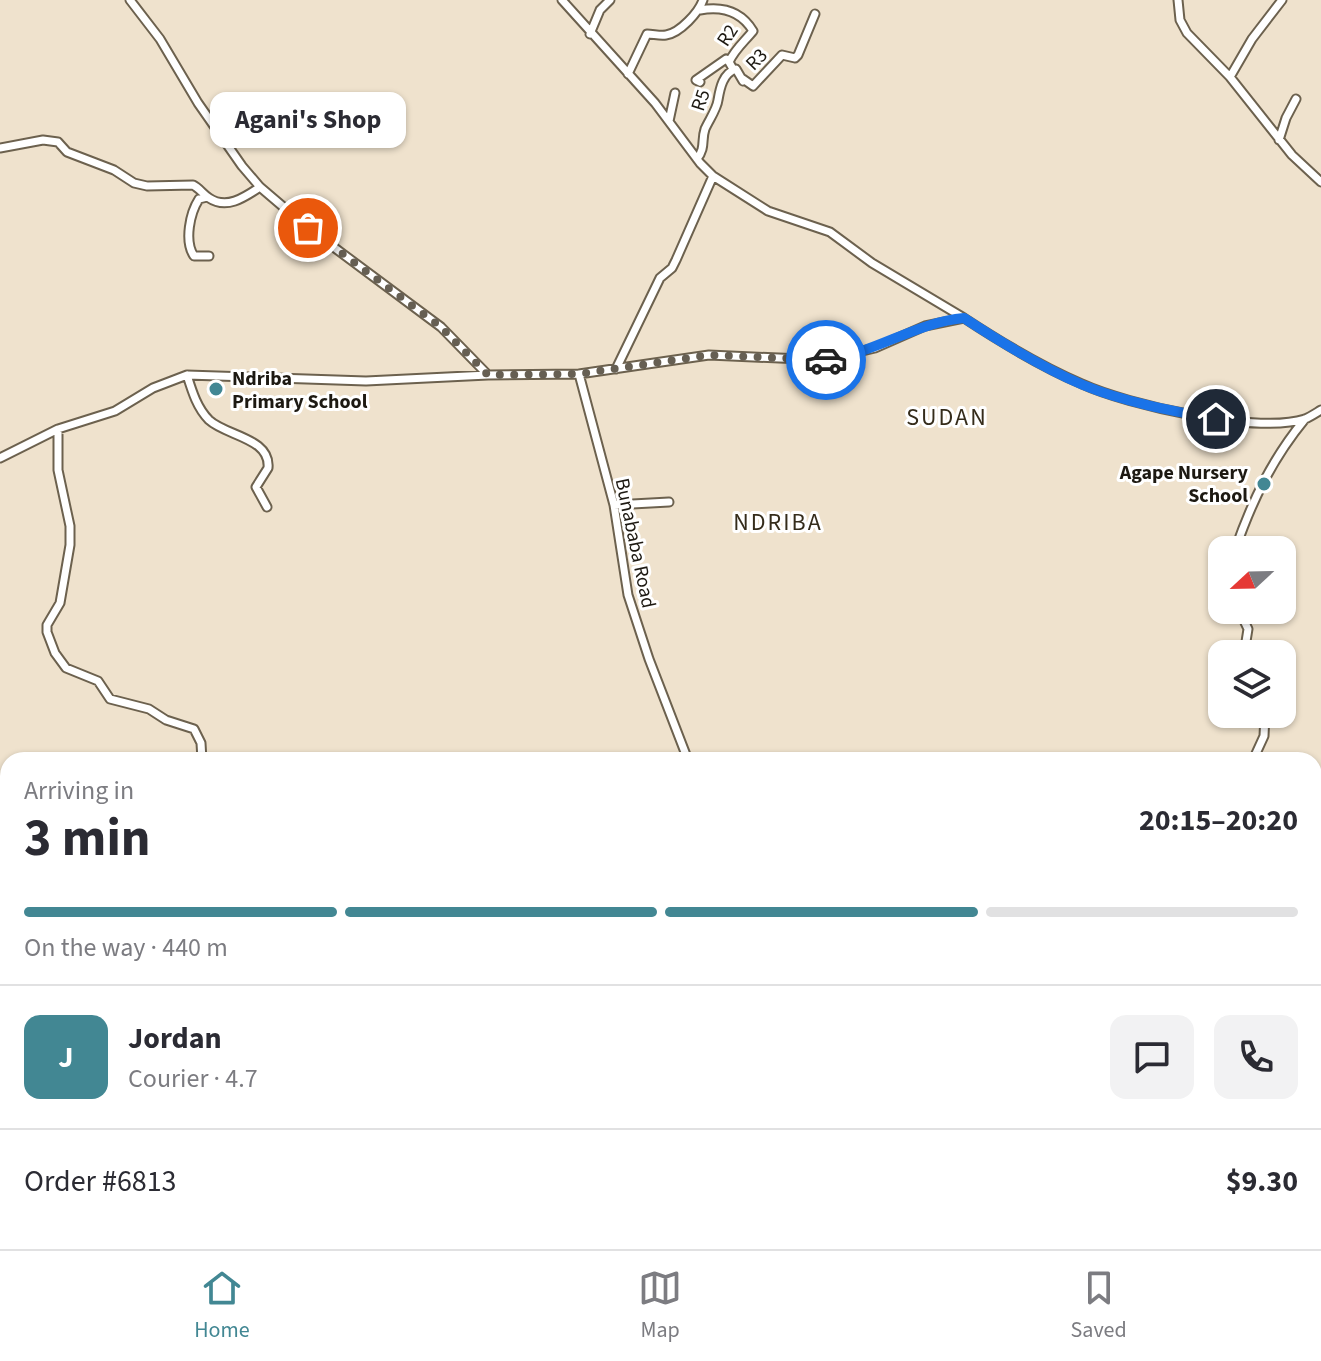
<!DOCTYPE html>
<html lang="en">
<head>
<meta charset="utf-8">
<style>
  :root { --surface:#fff; --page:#f2f2f3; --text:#2b2b33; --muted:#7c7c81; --line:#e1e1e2; --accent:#428793 }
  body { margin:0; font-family:"Source Sans 3",sans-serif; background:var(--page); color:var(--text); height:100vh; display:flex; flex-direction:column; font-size:30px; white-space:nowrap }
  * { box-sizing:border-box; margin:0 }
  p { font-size:26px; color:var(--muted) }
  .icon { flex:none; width:44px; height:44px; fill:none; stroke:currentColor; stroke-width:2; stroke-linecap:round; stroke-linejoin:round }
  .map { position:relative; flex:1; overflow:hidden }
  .drawer { position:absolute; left:0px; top:752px; width:1322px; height:498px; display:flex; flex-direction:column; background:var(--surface); border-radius:24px 24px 0 0; box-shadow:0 2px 6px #0004 }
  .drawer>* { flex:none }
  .needle { width:52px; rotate:248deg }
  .fabs { position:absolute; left:1208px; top:536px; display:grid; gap:16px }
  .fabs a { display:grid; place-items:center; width:88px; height:88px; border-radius:16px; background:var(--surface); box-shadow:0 2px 6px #0004; font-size:40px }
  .pin { position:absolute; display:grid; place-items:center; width:68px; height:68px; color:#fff; margin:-34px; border:4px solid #fff; border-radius:50%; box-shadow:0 2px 8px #0007 }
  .courier { position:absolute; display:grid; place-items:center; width:80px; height:80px; margin:-40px; border:6px solid #1a73e8; border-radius:50%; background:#fff; color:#222; box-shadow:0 2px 10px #0007 }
  .bubble { position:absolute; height:56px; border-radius:16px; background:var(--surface); box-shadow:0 2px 6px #0004; font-size:26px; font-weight:700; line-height:56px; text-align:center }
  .overview em { font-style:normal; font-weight:700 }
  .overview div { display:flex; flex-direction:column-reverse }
  .overview { display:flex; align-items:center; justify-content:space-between; height:136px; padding:0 24px }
  h1 { font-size:52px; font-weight:700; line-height:60px }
  .bar { display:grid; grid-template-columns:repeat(4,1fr); gap:12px 8px; align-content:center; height:96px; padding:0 24px }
  .bar i { height:10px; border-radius:6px; background:var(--line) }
  .bar .selected { background:var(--accent) }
  .bar p { grid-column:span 4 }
  .line { display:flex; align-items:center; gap:20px; padding:0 24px; border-top:2px solid var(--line) }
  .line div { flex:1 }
  .round { display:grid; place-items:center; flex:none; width:84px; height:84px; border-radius:16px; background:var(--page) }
  .menu { display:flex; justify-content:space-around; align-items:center; height:112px; border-top:2px solid var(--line); background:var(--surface); font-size:22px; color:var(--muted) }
  .menu a { display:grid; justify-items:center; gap:4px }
  .menu .selected { color:var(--accent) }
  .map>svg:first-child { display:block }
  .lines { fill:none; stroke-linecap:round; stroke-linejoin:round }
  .street-casing { stroke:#6c614e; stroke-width:11 }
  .street { stroke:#fff; stroke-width:7 }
  .done { stroke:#665f53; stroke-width:8; stroke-dasharray:0 14.4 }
  .route { stroke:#1a73e8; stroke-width:10 }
  .poi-dot { fill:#428793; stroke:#fff; stroke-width:3 }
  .labels { text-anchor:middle; stroke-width:6; stroke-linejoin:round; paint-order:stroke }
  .street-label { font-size:20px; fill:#1d1912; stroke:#fff }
  .poi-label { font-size:20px; font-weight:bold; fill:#1d1912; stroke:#fff; text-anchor:start }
  .quarter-label { font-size:24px; letter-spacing:2px; fill:#352c1b; stroke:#fff }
</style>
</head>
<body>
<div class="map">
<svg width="1321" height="1249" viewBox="0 0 1321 1249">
  <rect width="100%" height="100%" fill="#efe2cd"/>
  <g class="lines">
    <g class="street-casing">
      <path id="street" d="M 130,0 L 160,39 L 198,103 L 242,166 L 260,187 L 308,228 L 441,327 L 488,375 L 579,374 L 709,355 L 824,360 L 875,348 L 925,326 L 964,318 C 1002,343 1040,366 1082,384 C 1128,405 1256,434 1305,419 C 1310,417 1316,413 1321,410
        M 562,0 L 655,103 L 700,163 L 713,176 L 768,211 L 830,232 L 872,263 L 964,318
        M 1178,0 L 1180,20 L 1187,33 L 1230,77 L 1292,155 L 1321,182
        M 700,10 C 722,6 741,11 753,31 C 744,42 735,49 729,62 L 733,69
        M 590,34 L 600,10 L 610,0
        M 628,74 L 647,34 C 653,34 660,36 666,35 C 680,33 699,12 703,0
        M 1230,77 L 1252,39 L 1282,0
        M 743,79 L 753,86 L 782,55 L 795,58 L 798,55 L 815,14
        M 700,82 L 696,80 L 726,59 L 729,62
        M 669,121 L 675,93
        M 1279,140 L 1286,118 L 1296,99
        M 0,148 L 43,140 L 58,142 L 67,152 L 114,170 L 134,183 L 147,186 L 193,185 C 199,188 203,194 209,198 C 227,210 245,197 260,187
        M 697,159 C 706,147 701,141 705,129 C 709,120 717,109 718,100 C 720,88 723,73 736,69 L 743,81
        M 207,197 L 199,199 C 190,213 184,241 194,256 L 209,256
        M 616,369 L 660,278 L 672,268 L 676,260 L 713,176
        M 579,374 L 614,505 L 628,595 L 649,659 L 688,760
        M 187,375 C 192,391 197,408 209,420 C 226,436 271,438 268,468 L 256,487 L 267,507
        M 58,429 L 58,470 L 70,526 L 70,545 L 60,603 L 47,625 L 47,632 L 55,653 L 66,668 L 98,681 L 110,699 L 149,709 L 166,720 L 194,729 L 201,743 L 202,760
        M 0,458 L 58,429 L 115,411 L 153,388 L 187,375 L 366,381 L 488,375
        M 614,505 L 669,502
        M 1235,550 C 1252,501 1272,459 1305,419
        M 1239,610 L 1248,629 L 1244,654
        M 1253,760 L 1264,736 L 1265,714
        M 0,1022 L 8,1028
        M 0,1062 L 8,1051
        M 1314,1132 L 1321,1133
        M 495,1242 L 499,1249
        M 1044,1242 L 1052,1249
        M 187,1249 L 188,1242
        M 212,1249 L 225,1249
        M 250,1249 L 275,1243 L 333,1242
        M 339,1249 L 342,1242
        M 947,1249 L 952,1242"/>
    </g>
    <use href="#street" class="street"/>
  </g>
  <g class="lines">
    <path class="done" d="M 308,228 L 441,327 L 488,375 L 579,374 L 709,355 L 826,360"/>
    <path class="route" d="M 826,360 C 875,353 917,322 964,318 C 1002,343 1041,367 1083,385 C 1124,402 1172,411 1216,419"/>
  </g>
  <g class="poi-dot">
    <circle cx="216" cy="389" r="8"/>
    <circle cx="1264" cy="484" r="8"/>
  </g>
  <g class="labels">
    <g class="street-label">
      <text transform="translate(727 35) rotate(-57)" y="7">R2</text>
      <text transform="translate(756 59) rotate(-46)" y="7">R3</text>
      <text transform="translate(700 100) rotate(-72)" y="7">R5</text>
      <text transform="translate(636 543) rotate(78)" y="7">Bunababa Road</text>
    </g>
    <g class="poi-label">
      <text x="232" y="385">Ndriba<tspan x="232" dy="23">Primary School</tspan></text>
      <text x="1248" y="479" text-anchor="end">Agape Nursery<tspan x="1248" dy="23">School</tspan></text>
    </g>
    <g class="quarter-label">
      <text x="947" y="425">SUDAN</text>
      <text x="778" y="530">NDRIBA</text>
    </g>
  </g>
</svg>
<div class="fabs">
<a><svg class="needle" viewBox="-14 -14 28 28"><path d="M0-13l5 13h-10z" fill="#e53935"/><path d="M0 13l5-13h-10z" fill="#7c7c81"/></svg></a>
<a><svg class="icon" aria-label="layers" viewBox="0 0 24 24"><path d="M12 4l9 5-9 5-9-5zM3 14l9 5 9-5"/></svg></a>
</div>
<div class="pin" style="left:308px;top:228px;background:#ea580c"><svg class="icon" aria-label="bag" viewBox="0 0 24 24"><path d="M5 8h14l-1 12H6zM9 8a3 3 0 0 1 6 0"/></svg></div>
<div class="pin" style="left:1216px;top:419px;background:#1f2937"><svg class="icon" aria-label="home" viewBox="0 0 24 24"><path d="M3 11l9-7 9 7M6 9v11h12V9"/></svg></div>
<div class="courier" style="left:826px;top:360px"><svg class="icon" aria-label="car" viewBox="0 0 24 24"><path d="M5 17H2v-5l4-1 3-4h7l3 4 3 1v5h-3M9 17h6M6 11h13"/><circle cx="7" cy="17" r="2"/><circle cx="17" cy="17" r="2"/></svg></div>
<div class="bubble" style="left:210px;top:92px;width:196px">Agani's Shop</div>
<section class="drawer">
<div class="overview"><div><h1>3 min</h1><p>Arriving in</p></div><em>20:15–20:20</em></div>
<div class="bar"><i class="selected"></i><i class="selected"></i><i class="selected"></i><i></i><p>On the way · 440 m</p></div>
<div class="line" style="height:144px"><b class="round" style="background:var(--accent);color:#fff">J</b><div><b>Jordan</b><p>Courier · 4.7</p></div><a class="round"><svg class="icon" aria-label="chat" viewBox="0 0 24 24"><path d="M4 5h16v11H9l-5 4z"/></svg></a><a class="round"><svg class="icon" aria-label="phone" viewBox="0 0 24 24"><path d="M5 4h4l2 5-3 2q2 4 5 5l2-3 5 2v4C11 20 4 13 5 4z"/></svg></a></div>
<div class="line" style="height:104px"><div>Order #6813</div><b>$9.30</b></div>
</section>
</div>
<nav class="menu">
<a class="selected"><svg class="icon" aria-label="home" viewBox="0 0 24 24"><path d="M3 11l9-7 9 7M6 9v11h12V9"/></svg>Home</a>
<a><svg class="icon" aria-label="map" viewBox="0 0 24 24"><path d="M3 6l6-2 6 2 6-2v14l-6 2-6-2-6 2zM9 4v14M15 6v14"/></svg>Map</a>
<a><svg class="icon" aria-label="saved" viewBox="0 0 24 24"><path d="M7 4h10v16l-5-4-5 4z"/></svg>Saved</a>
</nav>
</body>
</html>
